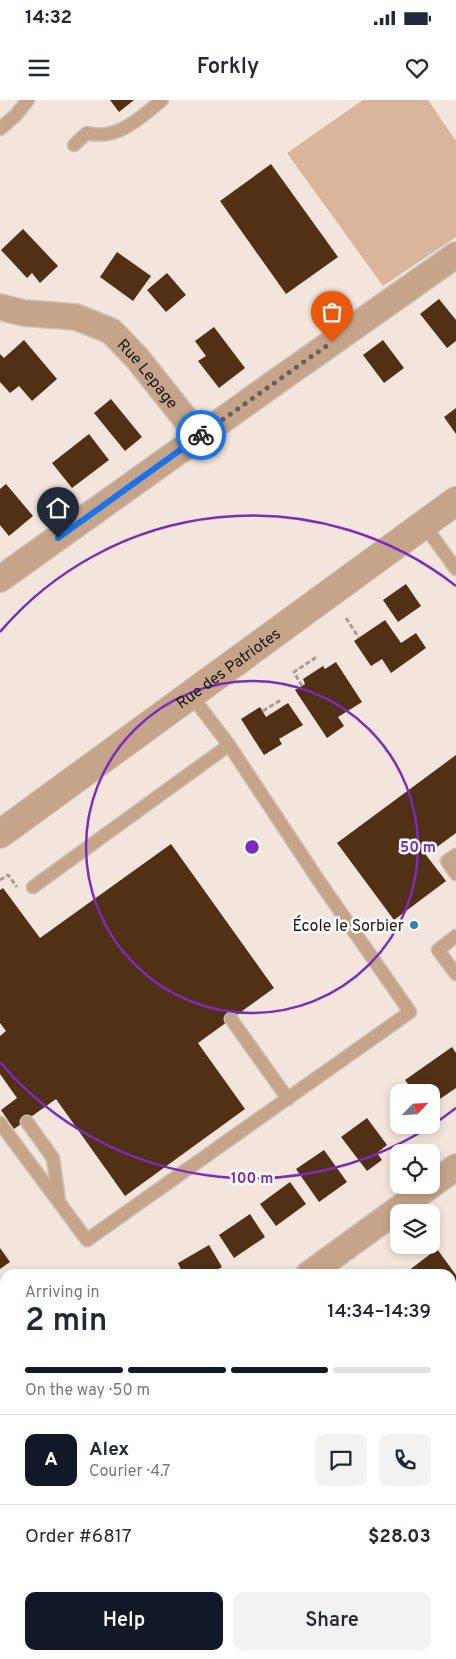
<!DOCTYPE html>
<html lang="en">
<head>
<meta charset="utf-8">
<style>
  :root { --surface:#fff; --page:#f2f2f3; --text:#1f2937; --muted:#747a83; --line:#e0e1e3; --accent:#111827 }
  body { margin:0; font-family:Overpass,sans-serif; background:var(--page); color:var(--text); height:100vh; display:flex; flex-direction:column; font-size:19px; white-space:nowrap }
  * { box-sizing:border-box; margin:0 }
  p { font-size:16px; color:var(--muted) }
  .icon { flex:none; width:28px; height:28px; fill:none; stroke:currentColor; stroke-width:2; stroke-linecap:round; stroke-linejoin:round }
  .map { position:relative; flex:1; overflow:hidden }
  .details { position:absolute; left:0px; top:1169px; width:456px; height:391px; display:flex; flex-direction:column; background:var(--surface); border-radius:15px 15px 0 0; box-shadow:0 2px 8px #0003 }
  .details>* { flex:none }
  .needle { width:32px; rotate:65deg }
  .controls { position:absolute; left:390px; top:984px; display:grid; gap:10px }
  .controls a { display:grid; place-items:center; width:50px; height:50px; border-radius:10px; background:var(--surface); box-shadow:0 2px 8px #0003; font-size:25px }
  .pin { position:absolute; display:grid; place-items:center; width:42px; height:42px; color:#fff; margin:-51px -21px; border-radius:50% 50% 50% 0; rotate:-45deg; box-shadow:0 0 5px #0007 }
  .pin .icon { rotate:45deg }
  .courier { position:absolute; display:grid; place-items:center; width:50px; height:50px; margin:-25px; border:4px solid #1a73e8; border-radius:50%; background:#fff; color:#222; box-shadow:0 1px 6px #0007 }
  .overview em { font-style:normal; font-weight:600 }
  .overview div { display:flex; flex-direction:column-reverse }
  .overview { display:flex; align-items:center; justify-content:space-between; height:85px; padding:0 25px }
  h1 { font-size:32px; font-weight:600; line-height:38px }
  .bar { display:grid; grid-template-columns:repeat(4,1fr); gap:8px 5px; align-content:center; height:60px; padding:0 25px }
  .bar i { height:6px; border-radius:4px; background:var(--line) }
  .bar .current { background:var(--accent) }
  .bar p { grid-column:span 4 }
  .line { display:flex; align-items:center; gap:12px; padding:0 25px; border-top:1px solid var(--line) }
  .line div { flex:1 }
  .round { display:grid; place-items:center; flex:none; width:52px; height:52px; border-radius:10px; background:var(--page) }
  .action { display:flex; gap:10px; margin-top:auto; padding:10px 25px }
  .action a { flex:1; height:58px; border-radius:10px; background:var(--accent); color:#fff; font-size:20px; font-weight:600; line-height:58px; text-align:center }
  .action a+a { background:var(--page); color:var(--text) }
  .status { display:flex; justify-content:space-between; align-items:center; height:35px; padding:0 25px; background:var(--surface); direction:ltr }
  .status svg { height:14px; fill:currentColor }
  header { display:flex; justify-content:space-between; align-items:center; height:65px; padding:0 25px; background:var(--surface); font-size:22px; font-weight:600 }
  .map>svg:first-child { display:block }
  .green { fill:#d9b69b }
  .building { fill:#513015 }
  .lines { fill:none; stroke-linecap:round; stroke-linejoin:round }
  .service-casing { stroke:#ccc0b7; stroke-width:15 }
  .minor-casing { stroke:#ccc0b7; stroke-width:28 }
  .tertiary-casing { stroke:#ccc0b7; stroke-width:30 }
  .path { stroke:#a89d95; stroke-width:3; stroke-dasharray:5 2.5; stroke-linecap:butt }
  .service { stroke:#c6a489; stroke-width:12 }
  .minor { stroke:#c6a489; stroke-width:25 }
  .tertiary { stroke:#c6a489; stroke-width:28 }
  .done { stroke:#675f5a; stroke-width:5; stroke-dasharray:0 9 }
  .route { stroke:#1a73e8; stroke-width:6 }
  .ring { fill:none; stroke:#7b2cbf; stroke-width:2.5 }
  .poi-dot { fill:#2f82b2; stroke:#fff; stroke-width:2 }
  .labels { text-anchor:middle; stroke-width:5; stroke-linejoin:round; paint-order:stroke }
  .street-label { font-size:16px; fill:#1c1714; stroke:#fff }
  .poi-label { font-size:16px; fill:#1c1714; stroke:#fff; text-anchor:end }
  .centre { fill:#7b2cbf; stroke:#fff; stroke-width:2.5 }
  .ring-label { font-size:15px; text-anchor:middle; font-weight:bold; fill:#7b2cbf; stroke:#fff; stroke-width:5; stroke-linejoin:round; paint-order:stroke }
</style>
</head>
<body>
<div class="status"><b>14:32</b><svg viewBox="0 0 49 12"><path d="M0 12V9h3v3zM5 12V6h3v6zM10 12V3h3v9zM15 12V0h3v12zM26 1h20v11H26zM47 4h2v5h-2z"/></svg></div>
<header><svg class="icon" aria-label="menu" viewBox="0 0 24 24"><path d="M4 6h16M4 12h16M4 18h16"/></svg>Forkly<svg class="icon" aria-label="heart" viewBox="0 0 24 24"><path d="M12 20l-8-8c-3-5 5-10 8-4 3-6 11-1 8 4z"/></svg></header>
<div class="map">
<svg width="456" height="1559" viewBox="0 0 456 1559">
  <rect width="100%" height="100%" fill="#f3e5db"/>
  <path class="green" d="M 363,0 L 428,0 L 456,41 L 456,137 L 383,186 L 287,53 Z"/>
  <path class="building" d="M 110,0 L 134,0 L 119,12 Z
    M 271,64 L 338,157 L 286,194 L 220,101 Z
    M 23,129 L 58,166 L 40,183 L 32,173 L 27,178 L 1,150 Z
    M 117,152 L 151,176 L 133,201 L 100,177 Z
    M 167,173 L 186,195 L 166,212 L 147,190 Z
    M 439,199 L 456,220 L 456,241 L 447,248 L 420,214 Z
    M 214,227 L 245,268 L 219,288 L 198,261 L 206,256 L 195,241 Z
    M 24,240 L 57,279 L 32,301 L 19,286 L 10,293 L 0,282 L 0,254 L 4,258 Z
    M 383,240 L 404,268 L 384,283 L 363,255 Z
    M 111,299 L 142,337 L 125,351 L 94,313 Z
    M 456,308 L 456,334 L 444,317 Z
    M 89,334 L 109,360 L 72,388 L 52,363 Z
    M 6,384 L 33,416 L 9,436 L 0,425 L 0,389 Z
    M 406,484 L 421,506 L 398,522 L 383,500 Z
    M 385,520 L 401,543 L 416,533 L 426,548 L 391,573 L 382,559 L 371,566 L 354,541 Z
    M 336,562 L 362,602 L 338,617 L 344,626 L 327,638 L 295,590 L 305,584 L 303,579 L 323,566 L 325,569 Z
    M 288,603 L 303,625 L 279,639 L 282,644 L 264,655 L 241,619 L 260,607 L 266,617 Z
    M 456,655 L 456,733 L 426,755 L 446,781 L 394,820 L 337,743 Z
    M 171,744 L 274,888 L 198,943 L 245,1009 L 125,1096 L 56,999 L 14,1029 L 1,1010 L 17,998 L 0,974 L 0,936 L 6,931 L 0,923 L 0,790 L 3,788 L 40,838 Z
    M 452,947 L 456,953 L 456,988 L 431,1005 L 431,992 L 414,992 L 405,980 Z
    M 367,1018 L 387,1045 L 377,1053 L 382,1060 L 367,1071 L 341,1037 Z
    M 324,1050 L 347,1082 L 319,1102 L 296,1069 Z
    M 290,1082 L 306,1104 L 276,1126 L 260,1104 Z
    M 250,1114 L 265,1137 L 234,1158 L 219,1135 Z
    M 209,1145 L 222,1167 L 210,1174 L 183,1174 L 178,1163 Z
    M 0,1148 L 10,1162 L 0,1169 Z
    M 437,1149 L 456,1175 L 456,1182 L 451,1185 L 451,1174 L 404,1174 Z
    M 5,1287 L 5,1320 L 0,1323 L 0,1290 Z
    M 0,1490 L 5,1498 L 5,1505 L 0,1508 Z
    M 291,1555 L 332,1555 L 334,1557 L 332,1559 L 288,1559 Z"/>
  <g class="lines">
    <g class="service-casing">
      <path id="service" d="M 0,29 L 16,15 L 28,0
        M 74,45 L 87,33 C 117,41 140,18 162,0
        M 424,425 L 456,469
        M 456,755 L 447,761 L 456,774
        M 33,787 L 229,645 L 191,595
        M 456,836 L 438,850 L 456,874
        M 231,919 L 288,999
        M 27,1022 L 53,1058 L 59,1101
        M 0,1023 L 87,1140 L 410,912 L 319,781 L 229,645"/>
    </g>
    <g class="minor-casing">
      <g id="minor">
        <path id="s1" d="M 0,207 L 24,213 L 76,217 L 111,231 L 137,258 L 199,336"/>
        <path d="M 0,479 C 152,370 303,262 456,155"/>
        <path d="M 309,1174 L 456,1067"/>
        <path d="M 451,1308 L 456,1311"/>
        <path d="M 0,1400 L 5,1396"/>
        <path d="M 171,1555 L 177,1559"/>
      </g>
    </g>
    <g class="tertiary-casing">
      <g id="tertiary">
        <path id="s2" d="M 0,734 L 456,401"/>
      </g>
    </g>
    <path class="path" d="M 346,518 L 359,538
      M 302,586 L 294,572 L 318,556
      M 263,611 L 281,600
      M 0,780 L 8,775 L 17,787"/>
    <use href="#service" class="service"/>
    <use href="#minor" class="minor"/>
    <use href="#tertiary" class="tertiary"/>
  </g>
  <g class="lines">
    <path class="done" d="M 201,335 L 332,242"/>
    <path class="route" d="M 58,438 L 201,335"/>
  </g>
  <g class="ring">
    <circle cx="252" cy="747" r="166"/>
    <path d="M456 1008A331 331 0 0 1 0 962M0 532A331 331 0 0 1 456 486"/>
  </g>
  <circle class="poi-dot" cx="414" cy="825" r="5"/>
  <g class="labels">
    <g class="street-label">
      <text dy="6" stroke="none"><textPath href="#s1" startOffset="171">Rue Lepage</textPath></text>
      <text dy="6" stroke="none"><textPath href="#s2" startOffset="282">Rue des Patriotes</textPath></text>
    </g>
    <g class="poi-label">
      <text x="404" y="831">École le Sorbier</text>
    </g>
  </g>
  <circle cx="252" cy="747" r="8" class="centre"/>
  <g class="ring-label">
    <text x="418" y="752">50 m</text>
    <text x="252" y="1083">100 m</text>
  </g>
</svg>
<div class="controls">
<a><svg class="needle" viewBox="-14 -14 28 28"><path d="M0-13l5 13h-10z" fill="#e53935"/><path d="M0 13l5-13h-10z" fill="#747a83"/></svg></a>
<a><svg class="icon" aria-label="locate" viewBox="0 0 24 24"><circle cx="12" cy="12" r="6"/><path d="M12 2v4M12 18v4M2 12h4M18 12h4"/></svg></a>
<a><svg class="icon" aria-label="layers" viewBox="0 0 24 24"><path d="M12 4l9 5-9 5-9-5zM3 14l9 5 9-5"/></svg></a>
</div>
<div class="pin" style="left:332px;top:242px;background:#ea580c"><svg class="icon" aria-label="bag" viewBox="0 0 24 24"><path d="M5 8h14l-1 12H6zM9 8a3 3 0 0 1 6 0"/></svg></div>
<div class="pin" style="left:58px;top:438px;background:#1f2937"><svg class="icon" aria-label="home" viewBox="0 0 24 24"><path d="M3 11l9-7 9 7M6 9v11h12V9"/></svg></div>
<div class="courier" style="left:201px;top:335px"><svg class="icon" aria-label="bike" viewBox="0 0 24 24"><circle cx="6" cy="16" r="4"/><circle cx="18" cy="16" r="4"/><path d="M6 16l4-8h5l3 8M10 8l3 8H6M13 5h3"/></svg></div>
<section class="details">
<div class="overview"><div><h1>2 min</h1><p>Arriving in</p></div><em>14:34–14:39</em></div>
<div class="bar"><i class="current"></i><i class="current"></i><i class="current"></i><i></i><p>On the way · 50 m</p></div>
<div class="line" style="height:90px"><b class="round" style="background:var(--accent);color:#fff">A</b><div><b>Alex</b><p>Courier · 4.7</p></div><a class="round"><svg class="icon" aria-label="chat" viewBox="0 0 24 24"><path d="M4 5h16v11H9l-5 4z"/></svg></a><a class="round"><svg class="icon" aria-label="phone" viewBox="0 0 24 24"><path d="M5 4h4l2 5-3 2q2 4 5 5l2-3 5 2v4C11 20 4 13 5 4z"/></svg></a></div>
<div class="line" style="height:65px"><div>Order #6817</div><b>$28.03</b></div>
<div class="action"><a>Help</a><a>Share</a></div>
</section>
</div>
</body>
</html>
